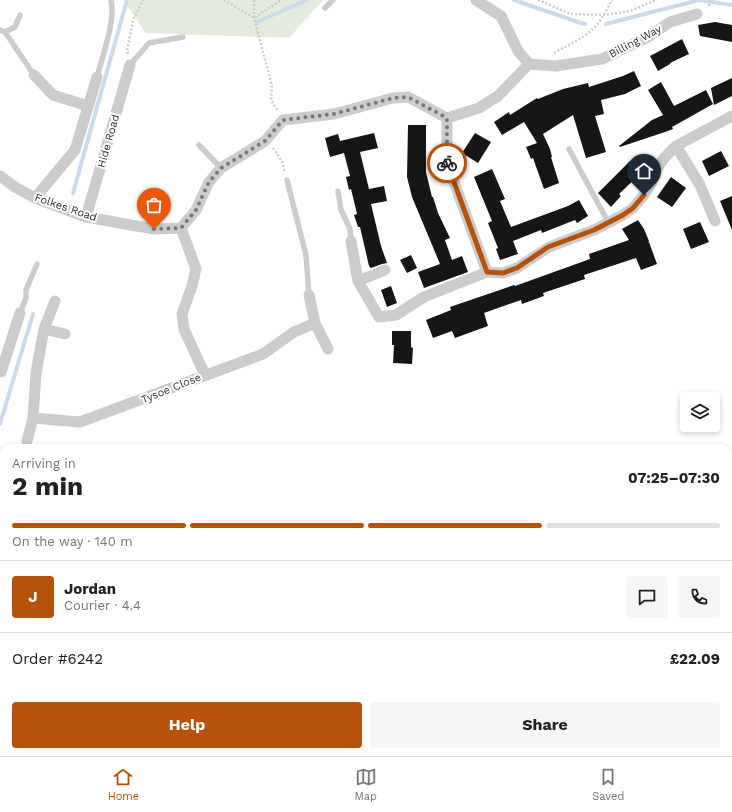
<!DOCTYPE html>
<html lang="en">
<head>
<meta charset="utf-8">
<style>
  :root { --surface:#fff; --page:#f6f6f6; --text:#222; --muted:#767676; --line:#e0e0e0; --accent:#b45309 }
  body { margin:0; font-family:"Work Sans",sans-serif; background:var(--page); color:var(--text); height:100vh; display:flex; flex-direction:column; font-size:15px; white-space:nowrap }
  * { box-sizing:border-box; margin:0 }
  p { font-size:13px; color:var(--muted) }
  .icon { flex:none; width:22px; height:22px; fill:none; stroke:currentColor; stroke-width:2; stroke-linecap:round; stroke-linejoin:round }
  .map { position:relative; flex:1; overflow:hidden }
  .details { position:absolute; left:0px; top:444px; width:732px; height:312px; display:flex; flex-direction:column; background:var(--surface); border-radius:12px 12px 0 0; box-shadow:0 2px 6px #0003 }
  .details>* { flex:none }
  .buttons { position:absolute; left:680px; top:392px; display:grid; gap:8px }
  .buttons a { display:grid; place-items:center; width:40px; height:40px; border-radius:4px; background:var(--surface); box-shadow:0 2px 6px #0003; font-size:20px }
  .pin { position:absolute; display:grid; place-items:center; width:34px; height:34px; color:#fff; margin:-41px -17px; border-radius:50% 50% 50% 0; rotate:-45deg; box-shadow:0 0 4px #0007 }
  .pin .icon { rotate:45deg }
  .courier { position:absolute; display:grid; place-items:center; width:40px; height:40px; margin:-20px; border:3px solid #b45309; border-radius:50%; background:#fff; color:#222; box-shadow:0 1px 5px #0007 }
  .head em { font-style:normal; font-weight:700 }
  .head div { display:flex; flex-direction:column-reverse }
  .head { display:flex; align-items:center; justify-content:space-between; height:68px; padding:0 12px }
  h1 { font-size:26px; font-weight:700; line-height:30px }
  .bar { display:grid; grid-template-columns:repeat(4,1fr); gap:6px 4px; align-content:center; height:48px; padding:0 12px }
  .bar i { height:5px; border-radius:3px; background:var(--line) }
  .bar .selected { background:var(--accent) }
  .bar p { grid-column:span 4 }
  .line { display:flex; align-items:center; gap:10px; padding:0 12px; border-top:1px solid var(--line) }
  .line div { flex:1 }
  .round { display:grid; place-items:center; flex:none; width:42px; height:42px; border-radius:4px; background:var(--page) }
  .cta { display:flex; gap:8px; margin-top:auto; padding:8px 12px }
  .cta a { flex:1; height:46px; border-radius:4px; background:var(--accent); color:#fff; font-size:16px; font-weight:700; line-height:46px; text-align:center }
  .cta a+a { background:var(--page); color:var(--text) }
  .menu { display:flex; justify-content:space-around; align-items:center; height:56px; border-top:1px solid var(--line); background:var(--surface); font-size:11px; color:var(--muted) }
  .menu a { display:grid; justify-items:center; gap:2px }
  .menu .selected { color:var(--accent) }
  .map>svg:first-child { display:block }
  .green { fill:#e4ebde }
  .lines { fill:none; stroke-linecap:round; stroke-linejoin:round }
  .stream { stroke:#cbdbea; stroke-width:4 }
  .building { fill:#161616 }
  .path { stroke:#ccc; stroke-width:2.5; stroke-dasharray:2 2; stroke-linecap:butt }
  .service { stroke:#ccc; stroke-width:5.5 }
  .minor { stroke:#ccc; stroke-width:11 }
  .done { stroke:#787878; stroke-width:4; stroke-dasharray:0 7.2 }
  .route { stroke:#b45309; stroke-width:5 }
  .labels { text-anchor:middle; stroke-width:4; stroke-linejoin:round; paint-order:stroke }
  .street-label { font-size:11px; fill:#2f2f2f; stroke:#fff }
</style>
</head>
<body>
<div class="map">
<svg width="732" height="756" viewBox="0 0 732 756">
  <rect width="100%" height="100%" fill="#fff"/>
  <path class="green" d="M 124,0 L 323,0 L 289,38 L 146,33 L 127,6 Z
    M 4,546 L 4,752 L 199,752 L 202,756 L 0,756 L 0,547 Z"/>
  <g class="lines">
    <path class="stream" d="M 514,0 L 581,23 L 585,24
      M 257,22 L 307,0
      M 606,24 L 699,0 L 732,5
      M 73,193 L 127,0
      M 0,424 L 33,314"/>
  </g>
  <path class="building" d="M 715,22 L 732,25 L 732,42 L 700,36 L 698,25 Z
    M 682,39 L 689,54 L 670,63 L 670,64 L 658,71 L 650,56 Z
    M 634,71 L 641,86 L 625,94 L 601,100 L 604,114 L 595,116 L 606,152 L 586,158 L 573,115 L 543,134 L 550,149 L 552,157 L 551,157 L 559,183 L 544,189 L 533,158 L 531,159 L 526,147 L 537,143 L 524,122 L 502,135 L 494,122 L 509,112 L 510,115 L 537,98 L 538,99 L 563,89 L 588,83 L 589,87 L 623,76 Z
    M 732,78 L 732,96 L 714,105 L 711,88 Z
    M 661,82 L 674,106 L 706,90 L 713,104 L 672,127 L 673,129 L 665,132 L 620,147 L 619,146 L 652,120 L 663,115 L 648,90 Z
    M 408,125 L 426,125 L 426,172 L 432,197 L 433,197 L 438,213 L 450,238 L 445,240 L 452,260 L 462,256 L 468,272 L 424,288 L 418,272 L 440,264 L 412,197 L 407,177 Z
    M 374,133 L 378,148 L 360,152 L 369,189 L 384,186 L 387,201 L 371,204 L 381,246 L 387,263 L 382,264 L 371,268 L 369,266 L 360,227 L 358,227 L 354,215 L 357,214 L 351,189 L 349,190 L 346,177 L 350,176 L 344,153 L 330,157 L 325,138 L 338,134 L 340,141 Z
    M 475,133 L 491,142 L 478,163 L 462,153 Z
    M 721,151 L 729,166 L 709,176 L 702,161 Z
    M 630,161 L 641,173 L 619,194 L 621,196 L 611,207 L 598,193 Z
    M 492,169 L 505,199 L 500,201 L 511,227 L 568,206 L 579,200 L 588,216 L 577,223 L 575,220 L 542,233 L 541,230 L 513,241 L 518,254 L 500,260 L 496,249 L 498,248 L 488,223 L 492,221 L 474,177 Z
    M 671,177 L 686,188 L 672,207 L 657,197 Z
    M 732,196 L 732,230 L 720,201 Z
    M 638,220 L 644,229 L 649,241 L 648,243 L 649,242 L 657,264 L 641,270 L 636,258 L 584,275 L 585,279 L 543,293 L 544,296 L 522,304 L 521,300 L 484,313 L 488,326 L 455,338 L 452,331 L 433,338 L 426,320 L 451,310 L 450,307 L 514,285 L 515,286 L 590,259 L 589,254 L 629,240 L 622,229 Z
    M 700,222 L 709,242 L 691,249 L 683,229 Z
    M 411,255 L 417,268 L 407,273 L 400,260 Z
    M 391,286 L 397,303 L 387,307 L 381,290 Z
    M 392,331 L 411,331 L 411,347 L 413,348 L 412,364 L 393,363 L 394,345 L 392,345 Z"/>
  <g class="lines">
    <path class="path" d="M 224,0 L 254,18 L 281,0
      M 254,0 L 254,18 L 272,86 L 271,100 L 278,111
      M 538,0 L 571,14 L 604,15 L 630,11 L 656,0
      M 709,6 L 710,0
      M 554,53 C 568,45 584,38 595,27 C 602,19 607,9 612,0
      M 128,54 L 127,51 L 133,20 L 143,0
      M 273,148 L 282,161 L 285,172"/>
    <path class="service" d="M 325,8 L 333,0
      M 0,30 L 5,32 L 15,27 L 20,15
      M 5,32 L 34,75
      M 130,65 L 149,43 L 183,37
      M 97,77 C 102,58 116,19 111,0
      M 199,145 L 221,168
      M 569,149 L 608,222
      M 287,180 L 306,255 L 309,295
      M 338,191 L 341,210 L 350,229 L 351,241
      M 20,313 L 26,298 L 26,290 L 37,264"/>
    <path class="minor" d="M 476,0 L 501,16 L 518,51 L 529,64
      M 34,75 L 53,95 L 88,106
      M 447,118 L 479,108 L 498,96 L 529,64 L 556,66 L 602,59 L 648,37 L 670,22 L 697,14
      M 676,146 L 700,185 L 715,221
      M 0,176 L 15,187 L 35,198 L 86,217 L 154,229 L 181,228
      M 35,198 L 75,150 L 97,77
      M 86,217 L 130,65
      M 181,228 L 196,210 L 209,182 L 221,168 L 265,141 L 283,120 L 334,114 L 393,98 L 408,97 L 447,118 L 447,163 L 487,272
      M 181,228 L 196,269 L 192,286 L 182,314 L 184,329 L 205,375
      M 351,241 L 358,281 L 379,317 L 396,315 L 424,297 L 487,272 L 503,273 L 517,268 L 549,247 L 594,230 L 623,215 L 633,208 L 644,195 L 652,182 L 656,170 L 665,157 L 676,146 L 732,116
      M 358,281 L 385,270
      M 309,295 L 315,323 L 328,349
      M 44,329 L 65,334
      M 1,372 L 20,313
      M 33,418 L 80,422 L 263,354 L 294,332 L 315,323
      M 27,441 L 33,418 L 36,373 L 44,329 L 55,301"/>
  </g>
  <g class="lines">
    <path class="done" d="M 154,229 L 181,228 L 196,210 L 209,182 L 221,168 L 265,141 L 283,120 L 334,114 L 393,98 L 408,97 L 447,118 L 447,163"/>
    <path class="route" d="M 447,163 L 487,272 L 503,273 L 517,268 L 548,247 L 594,230 L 623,215 L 633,208 L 644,195"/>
  </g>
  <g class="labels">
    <g class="street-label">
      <text transform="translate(635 41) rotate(-28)" y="4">Billing Way</text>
      <text transform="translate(108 141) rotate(-74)" y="4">Hide Road</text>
      <text transform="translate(66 207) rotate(19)" y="4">Folkes Road</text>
      <text transform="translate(171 388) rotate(-22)" y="4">Tysoe Close</text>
    </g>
  </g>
</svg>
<div class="buttons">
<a><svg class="icon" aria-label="layers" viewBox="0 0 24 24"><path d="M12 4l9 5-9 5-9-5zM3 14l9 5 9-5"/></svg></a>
</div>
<div class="pin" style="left:154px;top:229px;background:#ea580c"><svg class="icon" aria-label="bag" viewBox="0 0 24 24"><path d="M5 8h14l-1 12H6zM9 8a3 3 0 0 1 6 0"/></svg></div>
<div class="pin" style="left:644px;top:195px;background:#1f2937"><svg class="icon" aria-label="home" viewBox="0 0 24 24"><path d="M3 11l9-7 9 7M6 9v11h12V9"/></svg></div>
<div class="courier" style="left:447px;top:163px"><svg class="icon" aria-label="bike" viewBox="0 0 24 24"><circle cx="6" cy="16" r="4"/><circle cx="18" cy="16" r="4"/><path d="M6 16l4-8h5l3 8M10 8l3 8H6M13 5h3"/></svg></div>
<section class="details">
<div class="head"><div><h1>2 min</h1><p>Arriving in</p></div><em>07:25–07:30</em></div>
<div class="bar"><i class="selected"></i><i class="selected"></i><i class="selected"></i><i></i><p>On the way · 140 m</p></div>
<div class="line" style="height:72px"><b class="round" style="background:var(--accent);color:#fff">J</b><div><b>Jordan</b><p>Courier · 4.4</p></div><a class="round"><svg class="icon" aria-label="chat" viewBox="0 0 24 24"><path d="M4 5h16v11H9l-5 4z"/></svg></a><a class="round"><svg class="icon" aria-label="phone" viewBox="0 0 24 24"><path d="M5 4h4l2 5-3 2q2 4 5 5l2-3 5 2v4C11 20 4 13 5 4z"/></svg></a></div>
<div class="line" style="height:52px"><div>Order #6242</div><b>£22.09</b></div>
<div class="cta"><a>Help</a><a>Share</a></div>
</section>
</div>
<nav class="menu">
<a class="selected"><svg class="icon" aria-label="home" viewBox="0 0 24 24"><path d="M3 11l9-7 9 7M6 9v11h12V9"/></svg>Home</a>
<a><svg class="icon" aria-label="map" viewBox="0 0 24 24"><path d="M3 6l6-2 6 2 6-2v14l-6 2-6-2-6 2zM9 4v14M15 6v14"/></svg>Map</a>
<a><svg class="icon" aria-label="saved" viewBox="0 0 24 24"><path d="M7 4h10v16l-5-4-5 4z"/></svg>Saved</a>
</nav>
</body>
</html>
